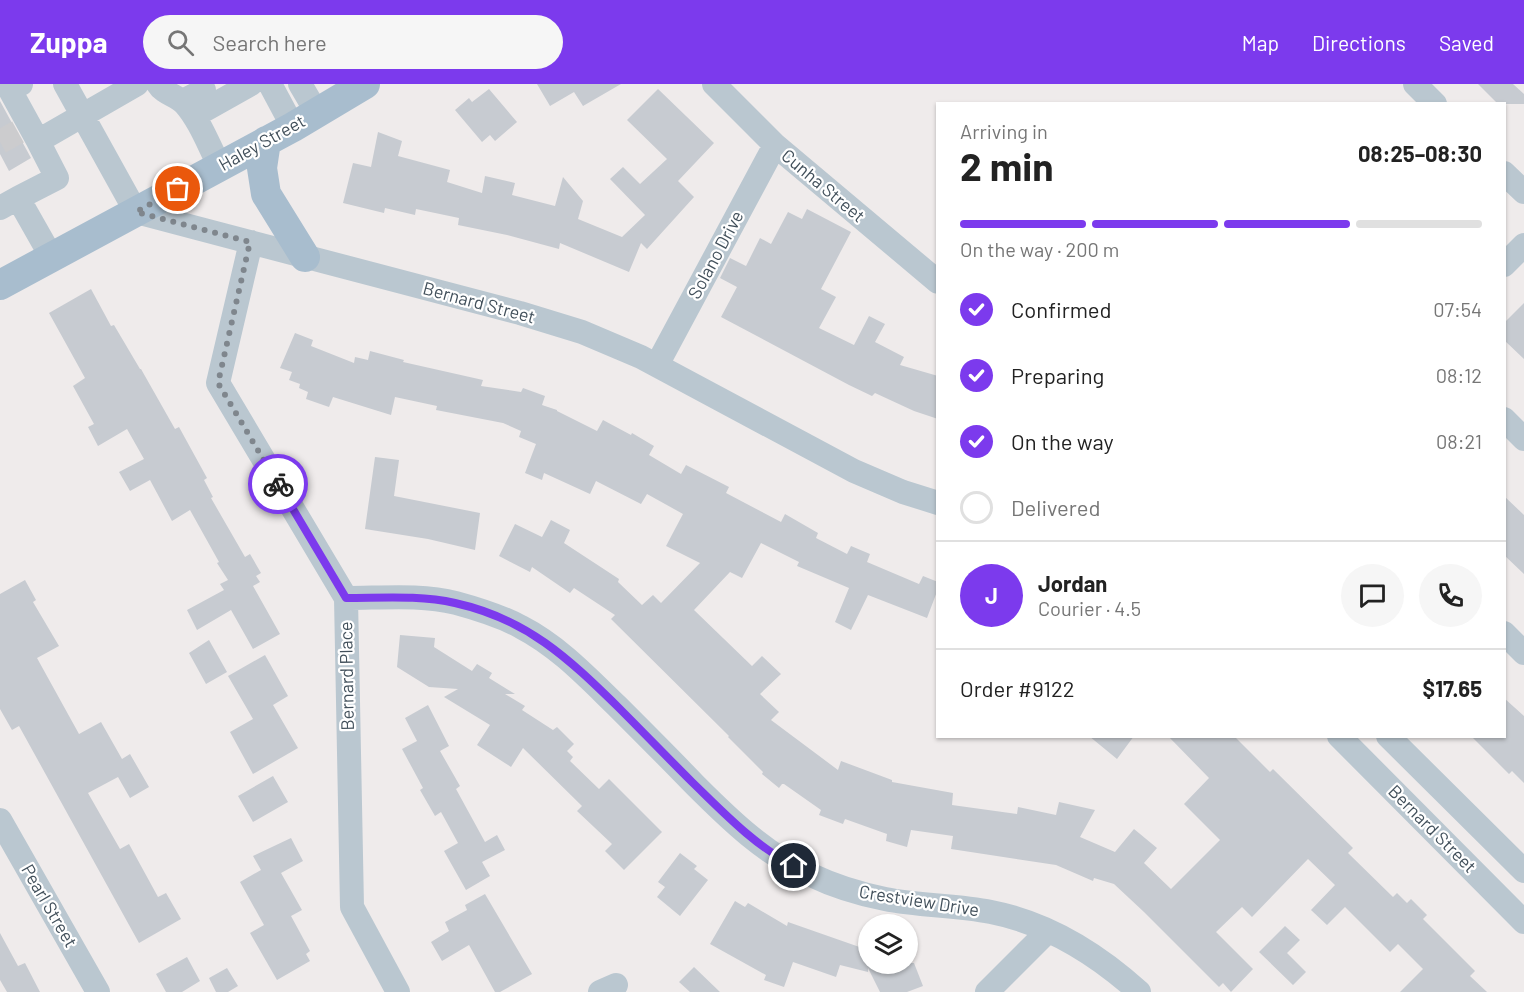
<!DOCTYPE html>
<html lang="en">
<head>
<meta charset="utf-8">
<style>
  :root { --surface:#fff; --page:#f6f6f6; --text:#222; --muted:#767676; --line:#e0e0e0; --accent:#7c3aed }
  body { margin:0; font-family:Barlow,sans-serif; background:var(--page); color:var(--text); height:100vh; display:flex; flex-direction:column; font-size:22px; white-space:nowrap }
  * { box-sizing:border-box; margin:0 }
  p { font-size:20px; color:var(--muted) }
  .icon { flex:none; width:33px; height:33px; fill:none; stroke:currentColor; stroke-width:2; stroke-linecap:round; stroke-linejoin:round }
  .map { position:relative; flex:1; overflow:hidden }
  .panel { position:absolute; left:936px; top:18px; width:570px; height:636px; display:flex; flex-direction:column; background:var(--surface); border-radius:0px; box-shadow:0 2px 4px #0004 }
  .panel>* { flex:none }
  .tools { position:absolute; left:858px; top:830px; display:grid; gap:12px }
  .tools a { display:grid; place-items:center; width:60px; height:60px; border-radius:50%; background:var(--surface); box-shadow:0 2px 4px #0004; font-size:30px }
  .pin { position:absolute; display:grid; place-items:center; width:51px; height:51px; color:#fff; margin:-26px; border:3px solid #fff; border-radius:50%; box-shadow:0 2px 6px #0007 }
  .courier { position:absolute; display:grid; place-items:center; width:60px; height:60px; margin:-30px; border:4px solid #7c3aed; border-radius:50%; background:#fff; color:#222; box-shadow:0 2px 8px #0007 }
  .headline em { font-style:normal; font-weight:700 }
  .headline div { display:flex; flex-direction:column-reverse }
  .headline { display:flex; align-items:center; justify-content:space-between; height:102px; padding:0 24px }
  h1 { font-size:39px; font-weight:700; line-height:45px }
  .bar { display:grid; grid-template-columns:repeat(4,1fr); gap:9px 6px; align-content:center; height:72px; padding:0 24px }
  .bar i { height:8px; border-radius:4px; background:var(--line) }
  .bar .current { background:var(--accent) }
  .bar p { grid-column:span 4 }
  .line { display:flex; align-items:center; gap:15px; padding:0 24px; border-top:2px solid var(--line) }
  .line div { flex:1 }
  .round { display:grid; place-items:center; flex:none; width:63px; height:63px; border-radius:32px; background:var(--page) }
  ol { padding:0 24px; list-style:none }
  li { display:flex; align-items:center; gap:18px; height:66px }
  li p { margin-inline-start:auto }
  li .icon { padding:6px; border-radius:50%; background:var(--accent); color:#fff; stroke-width:4 }
  li:last-child { color:var(--muted) }
  li i { width:33px; height:33px; border:3px solid var(--line); border-radius:50% }
  header { display:flex; align-items:center; gap:36px; box-sizing:border-box; height:84px; padding:0 30px; background:var(--accent); color:#fff }
  header strong { font-size:28px }
  nav { display:flex; gap:33px; margin-inline-start:auto; font-size:21px }
  .search { width:420px; height:54px; background:var(--page); display:flex; align-items:center; gap:15px; box-sizing:border-box; padding:0 21px; border-radius:33px; color:var(--muted); font-size:22px }
  .map>svg:first-child { display:block }
  .building { fill:#c7cbd1 }
  .lines { fill:none; stroke-linecap:round; stroke-linejoin:round }
  .minor-tunnel { stroke:#ccccce; stroke-width:24; stroke-dasharray:24 12; stroke-linecap:butt }
  .minor { stroke:#bac7d0; stroke-width:24 }
  .major { stroke:#a8bdce; stroke-width:30 }
  .done { stroke:#7f868d; stroke-width:6; stroke-dasharray:0 10.8 }
  .route { stroke:#7c3aed; stroke-width:8 }
  .labels { text-anchor:middle; stroke-width:4.5; stroke-linejoin:round; paint-order:stroke }
  .street-label { font-size:18px; fill:#42505b; stroke:#fff }
</style>
</head>
<body>
<header>
<strong>Zuppa</strong>
<div class="search"><svg class="icon" aria-label="search" viewBox="0 0 24 24"><circle cx="10" cy="10" r="6"/><path d="M15 15l6 6"/></svg>Search here</div>
<nav><a>Map</a><a>Directions</a><a>Saved</a></nav>
</header>
<div class="map">
<svg width="1524" height="908" viewBox="0 0 1524 908">
  <rect width="100%" height="100%" fill="#efebeb"/>
  <path class="building" d="M 537,0 L 621,0 L 583,22 L 574,8 L 550,22 Z
    M 1478,0 L 1513,0 L 1524,10 L 1524,20 L 1498,20 Z
    M 489,5 L 517,38 L 495,57 L 490,51 L 482,58 L 455,26 L 469,14 L 472,18 Z
    M 658,5 L 714,59 L 678,97 L 694,113 L 647,165 L 641,159 L 629,188 L 560,159 L 559,165 L 507,151 L 458,141 L 459,134 L 416,125 L 415,131 L 385,124 L 384,129 L 343,119 L 353,79 L 371,83 L 378,48 L 402,57 L 398,72 L 450,86 L 447,98 L 482,109 L 485,92 L 515,99 L 512,111 L 555,122 L 563,93 L 583,117 L 578,135 L 622,153 L 645,131 L 610,95 L 623,83 L 640,100 L 667,75 L 627,36 Z
    M 0,17 L 31,74 L 9,87 L 0,70 Z
    M 807,125 L 851,148 L 821,205 L 836,213 L 819,244 L 854,261 L 869,232 L 885,240 L 875,258 L 904,273 L 900,281 L 938,292 L 938,335 L 914,327 L 875,309 L 872,312 L 849,301 L 721,233 L 737,203 L 720,194 L 730,174 L 746,182 L 760,154 L 771,160 L 788,128 L 802,135 Z
    M 91,205 L 111,242 L 114,241 L 140,285 L 141,285 L 175,345 L 179,343 L 207,394 L 204,396 L 213,413 L 211,414 L 245,473 L 250,470 L 261,489 L 256,492 L 260,498 L 253,502 L 280,550 L 253,565 L 231,526 L 197,546 L 187,526 L 224,506 L 220,500 L 228,496 L 217,479 L 219,478 L 190,426 L 172,437 L 150,396 L 130,407 L 119,388 L 144,375 L 127,345 L 98,362 L 88,343 L 94,340 L 73,302 L 85,294 L 49,229 Z
    M 1524,219 L 1524,275 L 1504,256 L 1504,239 Z
    M 295,249 L 313,256 L 311,262 L 354,279 L 355,273 L 368,276 L 370,267 L 404,276 L 403,278 L 483,296 L 481,302 L 521,308 L 523,304 L 545,312 L 542,321 L 557,326 L 557,327 L 597,347 L 603,336 L 631,351 L 632,349 L 654,362 L 649,371 L 681,390 L 686,381 L 729,403 L 726,409 L 781,438 L 785,430 L 818,449 L 816,454 L 847,470 L 851,462 L 870,470 L 867,478 L 919,500 L 923,492 L 938,498 L 938,505 L 927,534 L 868,511 L 851,546 L 835,538 L 849,504 L 797,482 L 799,478 L 761,459 L 742,494 L 730,488 L 694,526 L 752,582 L 762,572 L 781,590 L 760,610 L 779,628 L 771,636 L 838,686 L 841,677 L 892,696 L 892,698 L 953,709 L 952,721 L 1017,730 L 1018,723 L 1056,731 L 1059,718 L 1095,726 L 1080,753 L 1115,768 L 1134,745 L 1157,764 L 1144,779 L 1171,805 L 1220,756 L 1184,720 L 1209,694 L 1168,652 L 1234,652 L 1270,688 L 1273,685 L 1353,764 L 1348,769 L 1393,813 L 1397,809 L 1407,819 L 1411,815 L 1427,831 L 1423,835 L 1475,887 L 1470,892 L 1487,908 L 1400,908 L 1423,885 L 1398,860 L 1390,868 L 1345,823 L 1327,841 L 1311,826 L 1335,801 L 1308,775 L 1252,833 L 1242,823 L 1216,848 L 1253,885 L 1231,908 L 1223,899 L 1219,903 L 1144,828 L 1114,800 L 1094,794 L 1093,797 L 1056,781 L 951,765 L 953,752 L 911,746 L 907,763 L 886,757 L 887,750 L 845,735 L 843,740 L 819,731 L 821,726 L 784,700 L 782,700 L 779,704 L 762,690 L 763,688 L 728,653 L 729,652 L 611,535 L 615,531 L 574,504 L 570,509 L 532,483 L 530,488 L 499,472 L 515,440 L 542,453 L 551,436 L 570,446 L 564,459 L 619,495 L 618,498 L 642,521 L 653,511 L 661,519 L 700,479 L 666,462 L 683,430 L 647,410 L 641,420 L 596,397 L 590,410 L 544,389 L 542,396 L 525,389 L 536,360 L 519,353 L 521,347 L 503,339 L 436,326 L 437,322 L 395,313 L 391,331 L 333,313 L 329,323 L 306,315 L 308,308 L 299,304 L 300,300 L 289,296 L 292,288 L 280,284 Z
    M 375,373 L 399,376 L 394,412 L 480,429 L 475,466 L 428,455 L 365,445 Z
    M 1504,412 L 1524,431 L 1524,490 L 1504,471 Z
    M 25,496 L 36,516 L 33,518 L 59,562 L 37,574 L 79,650 L 101,638 L 122,675 L 130,670 L 149,703 L 130,714 L 118,693 L 88,709 L 120,765 L 129,760 L 158,813 L 166,809 L 181,835 L 139,859 L 19,642 L 12,646 L 0,625 L 0,510 Z
    M 400,551 L 435,554 L 434,563 L 472,587 L 477,580 L 492,589 L 489,594 L 515,610 L 505,610 L 525,622 L 522,626 L 553,646 L 557,643 L 574,660 L 567,667 L 573,673 L 570,677 L 599,705 L 609,695 L 662,748 L 624,786 L 605,767 L 612,760 L 577,727 L 582,722 L 523,664 L 511,683 L 477,661 L 490,641 L 444,613 L 458,605 L 429,603 L 397,583 Z
    M 209,556 L 227,588 L 206,600 L 189,569 Z
    M 265,571 L 288,612 L 273,621 L 298,664 L 253,690 L 230,648 L 253,635 L 228,592 Z
    M 1504,614 L 1524,632 L 1524,699 L 1512,687 L 1509,690 L 1471,652 L 1504,652 Z
    M 428,621 L 449,662 L 440,667 L 460,702 L 456,705 L 485,758 L 497,751 L 505,766 L 482,778 L 490,792 L 466,806 L 444,767 L 458,759 L 441,728 L 435,732 L 420,706 L 423,704 L 402,665 L 417,657 L 405,634 Z
    M 1089,652 L 1134,652 L 1117,675 Z
    M 273,692 L 288,718 L 253,738 L 238,712 Z
    M 291,754 L 303,777 L 281,789 L 302,826 L 291,832 L 310,867 L 306,870 L 310,877 L 277,896 L 250,849 L 264,841 L 240,798 L 261,786 L 253,772 Z
    M 680,769 L 697,782 L 694,785 L 708,796 L 680,832 L 657,813 L 665,803 L 658,798 Z
    M 485,810 L 532,890 L 500,908 L 495,908 L 469,861 L 442,877 L 431,858 L 449,847 L 445,838 L 467,826 L 465,821 Z
    M 735,817 L 745,823 L 748,819 L 787,842 L 788,838 L 868,866 L 868,879 L 914,879 L 923,902 L 907,908 L 880,908 L 868,884 L 868,888 L 840,881 L 836,893 L 793,878 L 784,903 L 764,896 L 766,891 L 710,860 Z
    M 1285,842 L 1300,856 L 1287,869 L 1306,888 L 1293,901 L 1259,868 Z
    M 0,849 L 18,882 L 25,879 L 40,908 L 7,908 L 0,896 Z
    M 187,873 L 200,897 L 182,908 L 166,908 L 156,890 Z
    M 694,883 L 720,908 L 690,908 L 679,898 Z
    M 227,884 L 238,902 L 228,908 L 216,908 L 209,894 Z"/>
  <g class="lines">
    <path class="minor-tunnel" d="M 0,58 L 18,48"/>
    <path class="minor" d="M 21,0 L 10,6 L 38,57 L 137,0
      M 65,0 L 136,128 L 520,229 L 582,248 L 641,273 L 854,387 L 903,408 L 938,419
      M 158,0 C 164,10 177,11 185,20 C 200,37 209,62 220,83
      M 270,0 L 293,43
      M 300,0 L 317,29
      M 714,0 L 775,61 L 938,198
      M 1415,0 L 1435,20
      M 183,17 L 204,6
      M 194,32 L 251,0
      M 1504,89 L 1524,108
      M 18,114 L 57,94 L 38,57
      M 0,124 L 18,114 L 52,174
      M 251,158 L 218,299 L 346,514 L 352,823 L 398,908
      M 1504,181 L 1524,161
      M 657,281 L 775,61
      M 1504,335 L 1524,355
      M 346,514 C 382,514 421,510 456,519 C 478,525 501,532 521,543 C 558,562 587,593 617,622 C 643,648 669,674 695,701 C 730,736 765,770 811,791 C 834,802 860,810 885,815 C 920,822 956,821 991,828 C 1047,839 1097,870 1139,908
      M 1504,549 L 1524,569
      M 1339,652 L 1524,838
      M 1388,652 L 1524,787
      M 0,736 L 98,908
      M 600,908 L 616,901
      M 987,908 L 1048,847"/>
    <path class="major" d="M 266,57 L 262,84 L 266,110 L 305,173
      M 0,201 L 293,43 L 365,0"/>
  </g>
  <g class="lines">
    <path class="done" d="M 178,105 L 136,128 L 250,158 L 218,299 L 278,400"/>
    <path class="route" d="M 278,400 L 346,514 C 382,514 420,511 455,519 C 527,535 568,574 618,623 C 643,648 667,673 692,698 C 724,729 754,761 794,782"/>
  </g>
  <g class="labels">
    <g class="street-label">
      <text transform="translate(262 59) rotate(-29)" y="6">Haley Street</text>
      <text transform="translate(823 102) rotate(40)" y="6">Cunha Street</text>
      <text transform="translate(716 171) rotate(-62)" y="6">Solano Drive</text>
      <text transform="translate(479 219) rotate(15)" y="6">Bernard Street</text>
      <text transform="translate(347 592) rotate(-91)" y="6">Bernard Place</text>
      <text transform="translate(1432 745) rotate(45)" y="6">Bernard Street</text>
      <text transform="translate(919 817) rotate(9)" y="6">Crestview Drive</text>
      <text transform="translate(49 822) rotate(60)" y="6">Pearl Street</text>
    </g>
  </g>
</svg>
<div class="tools">
<a><svg class="icon" aria-label="layers" viewBox="0 0 24 24"><path d="M12 4l9 5-9 5-9-5zM3 14l9 5 9-5"/></svg></a>
</div>
<div class="pin" style="left:178px;top:105px;background:#ea580c"><svg class="icon" aria-label="bag" viewBox="0 0 24 24"><path d="M5 8h14l-1 12H6zM9 8a3 3 0 0 1 6 0"/></svg></div>
<div class="pin" style="left:794px;top:782px;background:#1f2937"><svg class="icon" aria-label="home" viewBox="0 0 24 24"><path d="M3 11l9-7 9 7M6 9v11h12V9"/></svg></div>
<div class="courier" style="left:278px;top:400px"><svg class="icon" aria-label="bike" viewBox="0 0 24 24"><circle cx="6" cy="16" r="4"/><circle cx="18" cy="16" r="4"/><path d="M6 16l4-8h5l3 8M10 8l3 8H6M13 5h3"/></svg></div>
<section class="panel">
<div class="headline"><div><h1>2 min</h1><p>Arriving in</p></div><em>08:25–08:30</em></div>
<div class="bar"><i class="current"></i><i class="current"></i><i class="current"></i><i></i><p>On the way · 200 m</p></div>
<ol>
<li><svg class="icon" aria-label="check" viewBox="0 0 24 24"><path d="M5 12l5 5 9-10"/></svg>Confirmed<p>07:54</p></li>
<li><svg class="icon" aria-label="check" viewBox="0 0 24 24"><path d="M5 12l5 5 9-10"/></svg>Preparing<p>08:12</p></li>
<li><svg class="icon" aria-label="check" viewBox="0 0 24 24"><path d="M5 12l5 5 9-10"/></svg>On the way<p>08:21</p></li>
<li><i></i>Delivered</li>
</ol>
<div class="line" style="height:108px"><b class="round" style="background:var(--accent);color:#fff">J</b><div><b>Jordan</b><p>Courier · 4.5</p></div><a class="round"><svg class="icon" aria-label="chat" viewBox="0 0 24 24"><path d="M4 5h16v11H9l-5 4z"/></svg></a><a class="round"><svg class="icon" aria-label="phone" viewBox="0 0 24 24"><path d="M5 4h4l2 5-3 2q2 4 5 5l2-3 5 2v4C11 20 4 13 5 4z"/></svg></a></div>
<div class="line" style="height:78px"><div>Order #9122</div><b>$17.65</b></div>
</section>
</div>
</body>
</html>
